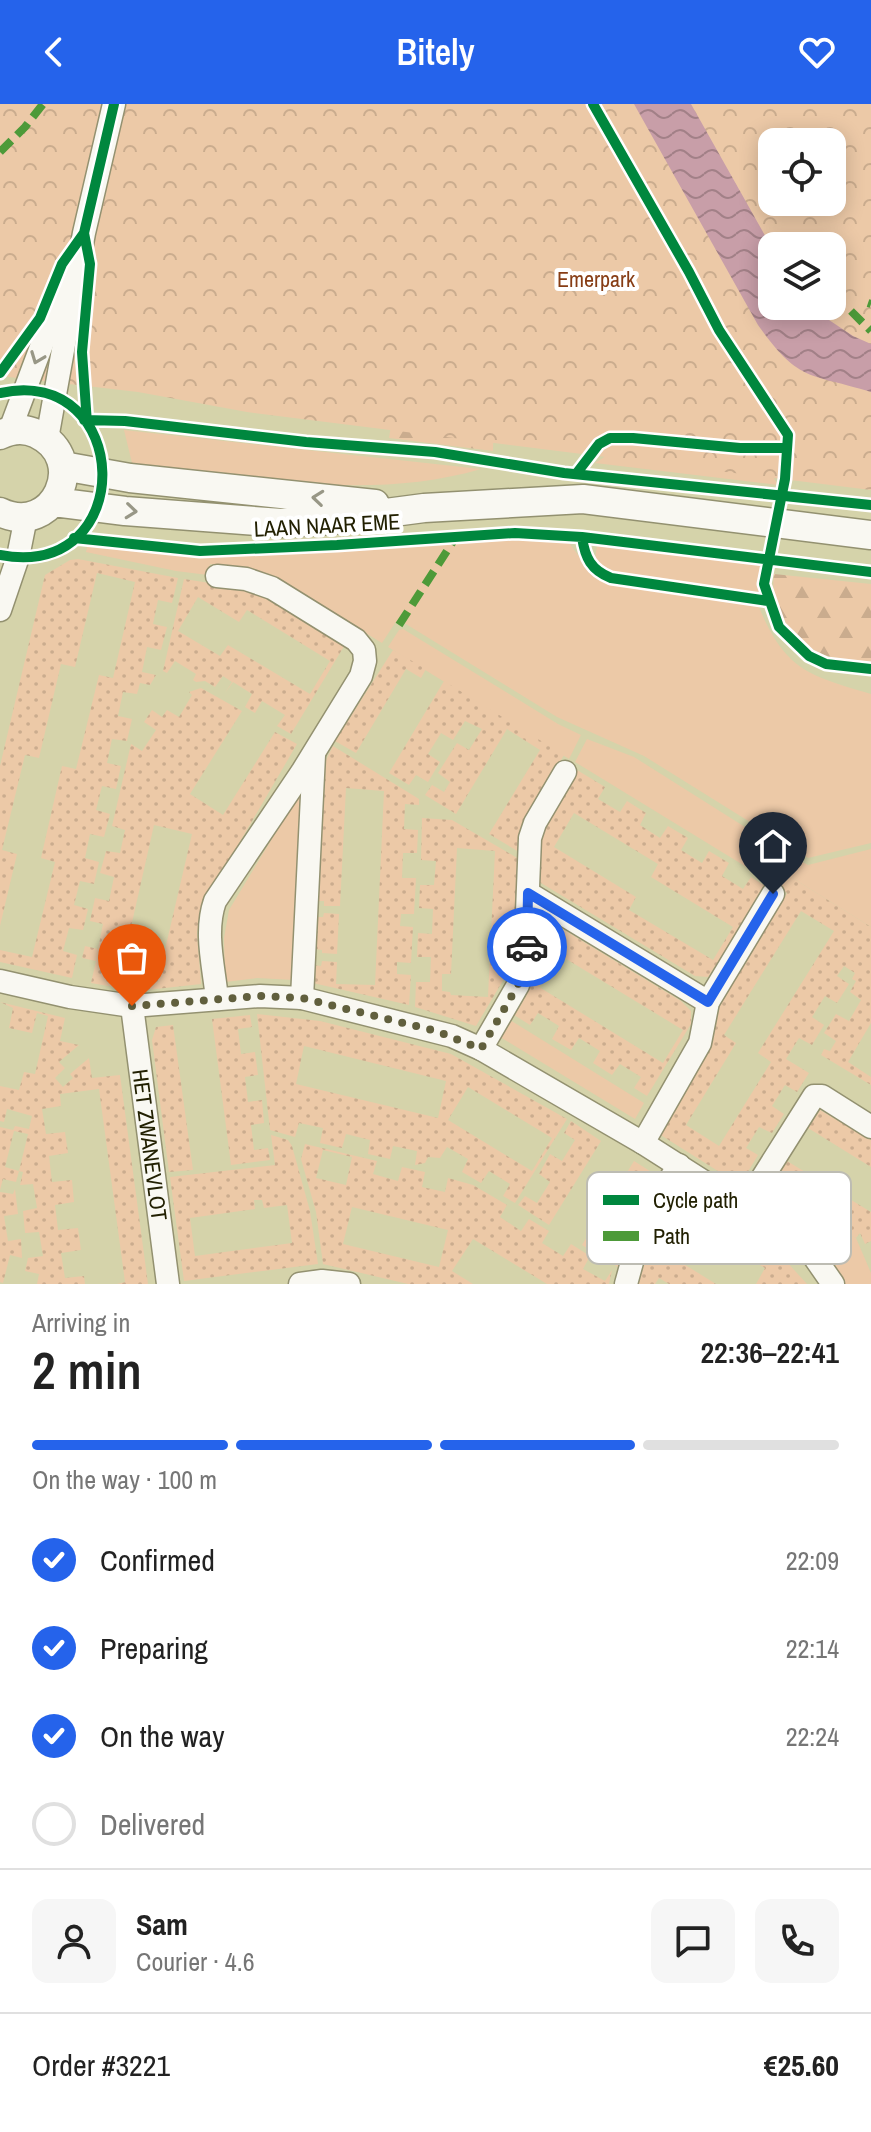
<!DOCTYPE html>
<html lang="en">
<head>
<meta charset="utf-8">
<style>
  :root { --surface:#fff; --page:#f6f6f6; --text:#222; --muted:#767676; --line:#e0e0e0; --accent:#2563eb }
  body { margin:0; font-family:"Archivo Narrow",sans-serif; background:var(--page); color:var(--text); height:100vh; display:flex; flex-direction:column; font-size:30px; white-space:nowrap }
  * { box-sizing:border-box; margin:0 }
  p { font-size:26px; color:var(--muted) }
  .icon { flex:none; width:44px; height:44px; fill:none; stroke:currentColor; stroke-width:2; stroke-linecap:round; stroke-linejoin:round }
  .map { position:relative; height:1180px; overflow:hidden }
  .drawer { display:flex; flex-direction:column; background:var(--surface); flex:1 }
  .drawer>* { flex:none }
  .tools { position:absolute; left:758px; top:24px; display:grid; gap:16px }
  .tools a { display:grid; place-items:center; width:88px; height:88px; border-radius:16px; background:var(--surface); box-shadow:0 4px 20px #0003; font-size:40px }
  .pin { position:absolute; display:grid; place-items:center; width:68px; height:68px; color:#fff; margin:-82px -34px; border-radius:50% 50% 50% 0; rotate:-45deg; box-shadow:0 0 8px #0007 }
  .pin .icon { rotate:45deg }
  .courier { position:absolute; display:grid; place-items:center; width:80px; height:80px; margin:-40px; border:6px solid #2563eb; border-radius:50%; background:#fff; color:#222; box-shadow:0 2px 10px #0007 }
  .summary em { font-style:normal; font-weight:600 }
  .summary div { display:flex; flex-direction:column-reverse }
  .summary { display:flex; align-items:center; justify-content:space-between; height:136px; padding:0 32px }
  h1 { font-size:52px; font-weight:600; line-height:60px }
  .bar { display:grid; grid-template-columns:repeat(4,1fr); gap:12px 8px; align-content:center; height:96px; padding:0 32px }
  .bar i { height:10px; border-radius:6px; background:var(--line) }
  .bar .selected { background:var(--accent) }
  .bar p { grid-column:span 4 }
  .line { display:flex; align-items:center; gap:20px; padding:0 32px; border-top:2px solid var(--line) }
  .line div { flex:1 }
  .round { display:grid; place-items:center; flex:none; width:84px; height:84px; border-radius:16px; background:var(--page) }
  ol { padding:0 32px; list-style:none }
  li { display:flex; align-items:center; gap:24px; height:88px }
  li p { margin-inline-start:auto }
  li .icon { padding:8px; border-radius:50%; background:var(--accent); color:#fff; stroke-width:4 }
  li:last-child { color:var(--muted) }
  li i { width:44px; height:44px; border:4px solid var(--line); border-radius:50% }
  header { display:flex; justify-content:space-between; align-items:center; height:104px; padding:0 32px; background:var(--accent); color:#fff; font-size:36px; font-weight:600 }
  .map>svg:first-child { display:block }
  .grass { fill:#ecc9a7 }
  .forest { fill:url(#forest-firs) }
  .park { fill:url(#park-crowns); fill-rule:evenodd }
  .garden { fill:url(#garden-dots); fill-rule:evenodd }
  .water { fill:url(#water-waves) }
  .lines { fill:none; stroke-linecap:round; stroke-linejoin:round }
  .minor-casing { stroke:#939170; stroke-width:25 }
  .tertiary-casing { stroke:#939170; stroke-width:31 }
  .minor { stroke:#f9f8f2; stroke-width:22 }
  .tertiary { stroke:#f9f8f2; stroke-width:28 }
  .quiet { stroke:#4d9a39; stroke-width:8; stroke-dasharray:16 8; stroke-linecap:butt }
  .cycleway-casing { stroke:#fff; stroke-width:15 }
  .cycleway { stroke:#00873e; stroke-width:10 }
  .oneway { stroke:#989786 }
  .done { stroke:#615f3d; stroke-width:8; stroke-dasharray:0 14.4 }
  .route { stroke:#2563eb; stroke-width:10 }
  .labels { text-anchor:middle; stroke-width:8; stroke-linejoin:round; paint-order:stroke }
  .park-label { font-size:22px; fill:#873d15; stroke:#fff }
  .street-label { font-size:22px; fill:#222002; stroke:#fff }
  .key { fill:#fff; stroke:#bdbcb3; stroke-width:2 }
  .key-label { font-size:22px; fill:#222002 }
</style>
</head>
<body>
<header><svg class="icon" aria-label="back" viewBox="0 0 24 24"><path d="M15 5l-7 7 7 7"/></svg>Bitely<svg class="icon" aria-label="heart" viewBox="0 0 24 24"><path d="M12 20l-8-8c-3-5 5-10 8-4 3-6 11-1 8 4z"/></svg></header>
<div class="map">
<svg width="871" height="1180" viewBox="0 0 871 1180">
  <defs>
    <pattern id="forest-firs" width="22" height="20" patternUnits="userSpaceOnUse" patternTransform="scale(2)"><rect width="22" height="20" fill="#ecc9a7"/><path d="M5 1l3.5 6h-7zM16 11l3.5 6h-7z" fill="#caac8e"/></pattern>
    <pattern id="park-crowns" width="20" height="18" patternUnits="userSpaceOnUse" patternTransform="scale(2)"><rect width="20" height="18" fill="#ecc9a7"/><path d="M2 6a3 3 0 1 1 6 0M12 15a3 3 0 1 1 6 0" fill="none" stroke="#caac8e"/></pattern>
    <pattern id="garden-dots" width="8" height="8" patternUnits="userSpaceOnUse" patternTransform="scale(2)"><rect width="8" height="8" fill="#ecc9a7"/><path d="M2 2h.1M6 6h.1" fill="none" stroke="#caac8e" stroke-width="1.8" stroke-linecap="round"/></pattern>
    <pattern id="water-waves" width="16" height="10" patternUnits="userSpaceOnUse" patternTransform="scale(2)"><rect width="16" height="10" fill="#c89ea8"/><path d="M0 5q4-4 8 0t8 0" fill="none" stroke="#a28087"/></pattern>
  </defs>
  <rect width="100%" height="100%" fill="#d5d3aa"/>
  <path class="grass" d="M 124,326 L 481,365 C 368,398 246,373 132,359 Z
    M 615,346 L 764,357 L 778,381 L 595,359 Z
    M 507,436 L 569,439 L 593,471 L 608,479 L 758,501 C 785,566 807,571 871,590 L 871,739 L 808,754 L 644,652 L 557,613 L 401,517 L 395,519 L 382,539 L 269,470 L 210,460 L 208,471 L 176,467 L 86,448 L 88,439 L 198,451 Z
    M 597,441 L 762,460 L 759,488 L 616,470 L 603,464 L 595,456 Z
    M 403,525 L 558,620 L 581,631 L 569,655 L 388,543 L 399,526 Z
    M 587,635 L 634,653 L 788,750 L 771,778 L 575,658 Z
    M 302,685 L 294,876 L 257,874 L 225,878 L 224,834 L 229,806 Z
    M 871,745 L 871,823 L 783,768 L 793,753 L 808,761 Z
    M 510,916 L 644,999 L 635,1015 L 500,933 Z
    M 767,1092 L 842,1133 L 845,1129 L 856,1134 L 871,1169 L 871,1180 L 843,1180 C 827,1143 796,1120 762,1099 Z"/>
  <path class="forest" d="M 494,291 L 493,347 L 389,334 L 394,302 Z
    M 774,470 L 871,480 L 871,558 C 856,556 836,556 822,550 C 791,536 769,503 774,470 Z"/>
  <path class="park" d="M 0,0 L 871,0 L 871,386 L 247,308 L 138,288 L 0,272 ZM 772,38 L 832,38 L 832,98 L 772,98 ZM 772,142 L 832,142 L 832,202 L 772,202 Z"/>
  <path class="garden" d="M 78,455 L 178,474 L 172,499 L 158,496 L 153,520 L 167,523 L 161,546 L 147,543 L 142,568 L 156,571 L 150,581 L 140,579 L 137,590 L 123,588 L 118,612 L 132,615 L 127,637 L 112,635 L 107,659 L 121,662 L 116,685 L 102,682 L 96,706 L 110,710 L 104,733 L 90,730 L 85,754 L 99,758 L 94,780 L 80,777 L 74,801 L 88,805 L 83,826 L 69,824 L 63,847 L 77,851 L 72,874 L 0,858 L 0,846 L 32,853 L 55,758 L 41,754 L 62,662 L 76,665 L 99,571 L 113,574 L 135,478 L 97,469 L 75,563 L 61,560 L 39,654 L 25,651 L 2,746 L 17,750 L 0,822 L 0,662 L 45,471 L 70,456 Z
    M 184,475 L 255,486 L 346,539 L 291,630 L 277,622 L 285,611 L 262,597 L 255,609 L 245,603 L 252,590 L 233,578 L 225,589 L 232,578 L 223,572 L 215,583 L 205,577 L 196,578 L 193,576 L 196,570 L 175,557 L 167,569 L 163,567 ZM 198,493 L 239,518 L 247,506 L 330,557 L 310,590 L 228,541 L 220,552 L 178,527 Z
    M 393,546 L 426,565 L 421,574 L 406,565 L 356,649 L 335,637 Z
    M 444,577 L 564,651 L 520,725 L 519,748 L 489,730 L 540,646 L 507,625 L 456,710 L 425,691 L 432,681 L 444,688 L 450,678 L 438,669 L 457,639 L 469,646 L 482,625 L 465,617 L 453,636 L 441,629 L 428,650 L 440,658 L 428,678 L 416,671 L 409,681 L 389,669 Z
    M 201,584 L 242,607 L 190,690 L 223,711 L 275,628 L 297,640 L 203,801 L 197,828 L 201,880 L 138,887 L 91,879 L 96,857 L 82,854 L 85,842 L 98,845 L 103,820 L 90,817 L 95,794 L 109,797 L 114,773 L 100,769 L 106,747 L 120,749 L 125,726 L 112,722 L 131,640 L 142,647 L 156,626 L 144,618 L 152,606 L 162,613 L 167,606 L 179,613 L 192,591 L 189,588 ZM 154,721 L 192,730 L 159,871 L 152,870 L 149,881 L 116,873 L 118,863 L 122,863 Z
    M 333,642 L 419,695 L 419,701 L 405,700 L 404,725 L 418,726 L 417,749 L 403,749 L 402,774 L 416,774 L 414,810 L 401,810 L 400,822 L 413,823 L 411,859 L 397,858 L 397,870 L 411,871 L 409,901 L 313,879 L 314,861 L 321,862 L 322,857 L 337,858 L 336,880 L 375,881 L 384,687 L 346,684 L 340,802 L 324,802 L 324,797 L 317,797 L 325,658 Z
    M 577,666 L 605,683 L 598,695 L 620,708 L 627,697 L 646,709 L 640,721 L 660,734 L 668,722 L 688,734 L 681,746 L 702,759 L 709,747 L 729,759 L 722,772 L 743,785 L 751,773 L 767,783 L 708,873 L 695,872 L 536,776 L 539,729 ZM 574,709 L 658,760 L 651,773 L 733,823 L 713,856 L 629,806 L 636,793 L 554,743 Z
    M 422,714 L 452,716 L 519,755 L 511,863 L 476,922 L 415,903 L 416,878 L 430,878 L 431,853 L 417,853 L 418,829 L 432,830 L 433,805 L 419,804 L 420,781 L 434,781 L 436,757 L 421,756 ZM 457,744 L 495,747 L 488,893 L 451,891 L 450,888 L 442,887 L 442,870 L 451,870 Z
    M 783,768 L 871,823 L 871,919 L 848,958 L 871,973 L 871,981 L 821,951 L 824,945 L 830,947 L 836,937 L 824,929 L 836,910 L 849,917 L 861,896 L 850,888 L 856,877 L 852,875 L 855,869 L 844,862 L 837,872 L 849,880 L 837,899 L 825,892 L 812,913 L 824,921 L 812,941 L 799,934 L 786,955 L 809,969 L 797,988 L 785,981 L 772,1002 L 784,1010 L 772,1029 L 759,1023 L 746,1044 L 758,1051 L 740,1081 L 656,1028 L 714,908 L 787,789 L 775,782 ZM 801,807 L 834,827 L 758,949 L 771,958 L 719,1042 L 686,1021 L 736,939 L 724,931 Z
    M 324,809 L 339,810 L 337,850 L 322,849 L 322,846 L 315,845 L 316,813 L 323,813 Z
    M 541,812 L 681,897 L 691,907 L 691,920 L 647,992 L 634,984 L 641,973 L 620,960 L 612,971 L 593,959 L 600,947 L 579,934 L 571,946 L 552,935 L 559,922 L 538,909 L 530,921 L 514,911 C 537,882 539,848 541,812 ZM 558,850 L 683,926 L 663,959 L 539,883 Z
    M 0,898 L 65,914 L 60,937 L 79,941 L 59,958 L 65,964 L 55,974 L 63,983 L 73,974 L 70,970 L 89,954 L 92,974 L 120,971 L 148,1180 L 117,1180 L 125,1178 L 99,985 L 60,990 L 61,1002 L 42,1005 L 46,1030 L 65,1028 L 68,1049 L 49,1052 L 52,1078 L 72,1076 L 74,1098 L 55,1101 L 58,1126 L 78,1124 L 81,1146 L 61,1149 L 65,1174 L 84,1172 L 85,1180 L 37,1180 L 39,1170 L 25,1167 L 28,1154 L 43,1152 L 39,1128 L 25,1129 L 23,1107 L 37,1104 L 33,1080 L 20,1081 L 23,1068 L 19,1067 L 16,1078 L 3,1075 L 0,1086 L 0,1023 L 13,1026 L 15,1022 L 29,1025 L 32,1012 L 7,1005 L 4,1018 L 0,1017 L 0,982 L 19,986 L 24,968 L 35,970 L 48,912 L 37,909 L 32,929 L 9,924 L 13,904 ZM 14,1027 L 28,1030 L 19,1067 L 5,1063 Z
    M 257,910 L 320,917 L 451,950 L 567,1015 L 515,1099 L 503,1092 L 510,1080 L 489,1067 L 481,1079 L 462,1068 L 468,1055 L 447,1043 L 440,1054 L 428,1053 L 425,1059 L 415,1061 L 417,1047 L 393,1042 L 390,1055 L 368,1050 L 370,1036 L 346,1030 L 342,1044 L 320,1039 L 323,1024 L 299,1019 L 295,1033 L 270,1026 ZM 304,942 L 446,977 L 438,1014 L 296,980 ZM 468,983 L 552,1034 L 532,1067 L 448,1016 Z
    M 250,911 L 252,923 L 238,925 L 241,950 L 255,948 L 258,971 L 245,973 L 248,998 L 262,996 L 264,1019 L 251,1021 L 254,1046 L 268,1044 L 270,1056 L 231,1061 L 212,915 Z
    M 173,921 L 193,1066 L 169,1068 L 152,936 L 156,923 Z
    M 820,1006 L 871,1036 L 871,1063 L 808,1024 Z
    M 571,1017 L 601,1037 L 549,1121 L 518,1101 L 525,1092 L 537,1099 L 550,1078 L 539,1070 L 550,1050 L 562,1057 L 575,1036 L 564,1029 Z
    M 271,1031 L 288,1036 L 292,1042 L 310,1107 L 318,1160 L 184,1177 L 170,1073 L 275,1061 ZM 254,1096 L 262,1096 L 264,1104 L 287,1101 L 292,1139 L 195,1152 L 190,1114 L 255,1105 Z
    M 305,1040 L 377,1057 L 373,1070 L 398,1077 L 402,1063 L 425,1068 L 422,1083 L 445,1088 L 448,1074 L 473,1081 L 507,1101 L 500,1113 L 521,1127 L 529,1115 L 549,1127 L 542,1139 L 563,1152 L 571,1140 L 590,1152 L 583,1165 L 605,1177 L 612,1166 L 609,1180 L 547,1180 L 473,1135 L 452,1167 L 473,1180 L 408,1180 L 323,1160 L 316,1108 L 301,1055 ZM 323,1046 L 352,1053 L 346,1081 L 316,1074 ZM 352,1103 L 448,1126 L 439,1163 L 343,1140 Z
    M 634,1057 L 653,1069 L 609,1142 L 621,1151 L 618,1163 L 582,1141 Z
    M 787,1057 L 871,1108 L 871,1137 L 865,1140 L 860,1129 L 856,1134 L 845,1129 L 850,1121 L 829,1109 L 821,1120 L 801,1109 L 806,1099 L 785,1087 L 778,1099 L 765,1091 Z
    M 673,1082 L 774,1144 L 807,1180 L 756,1180 L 765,1164 L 681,1113 L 661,1146 L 716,1180 L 669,1180 L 659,1174 L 655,1180 L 638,1180 L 657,1120 L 671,1097 L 666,1093 Z
    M 15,1085 L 18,1110 L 4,1112 L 8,1137 L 21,1135 L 22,1154 L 10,1151 L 3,1179 L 0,1178 L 0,1088 L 13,1090 Z"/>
  <path class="water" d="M 634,0 L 691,0 L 772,144 L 772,202 L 808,202 L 853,232 L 871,240 L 871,288 C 809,269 799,279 758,221 Z"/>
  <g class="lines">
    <g class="minor-casing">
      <g id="minor">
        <path d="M 10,326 L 65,179"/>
        <path d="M 47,335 L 84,129 L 114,0"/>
        <path d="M 0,506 L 18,453 L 26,413"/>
        <path d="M 528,789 L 708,898"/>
        <path d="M 0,877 L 70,893 L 132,902 L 260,892 L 302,894 L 452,932 L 481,945 L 643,1039 L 808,1144 L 833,1180"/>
        <path d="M 302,894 L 314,651"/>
        <path d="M 217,895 C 214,863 204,828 215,797 L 302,668 L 361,572 L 365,557 L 364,546 L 356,536 L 272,484 L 246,475 L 217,472"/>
        <path id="s1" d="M 132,902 L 168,1180"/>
        <path d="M 481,945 L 518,881 L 525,857 L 530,734 L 535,719 L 565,668"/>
        <path d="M 643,1039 L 700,939 L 708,898 L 773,790"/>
        <path d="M 744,1103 L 814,992 L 822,992 L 871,1023"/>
        <path d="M 300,1180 L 322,1177 L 349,1180"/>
        <path d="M 626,1180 L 643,1118 L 679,1061"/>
      </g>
    </g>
    <g class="tertiary-casing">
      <path id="tertiary" d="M 0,331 C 12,325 25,324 37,330 C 90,355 54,434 0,408
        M 63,362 L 130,374 L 375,400
        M 54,398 L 125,407 L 281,419 L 333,416 L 424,404 L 583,395 L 871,431"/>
    </g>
    <use href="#minor" class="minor"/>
    <use href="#tertiary" class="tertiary"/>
    <path class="quiet" d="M 0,48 L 25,23 L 43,0
      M 868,199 L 871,200
      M 851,207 L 871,227
      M 399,521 L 456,433"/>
    <g class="cycleway-casing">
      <path id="cycleway" d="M 593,0 L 689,168 L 719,226 L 788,331 L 785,375 L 764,480 L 779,523 L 809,552 L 826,560 L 871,565
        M 84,129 L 90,160 L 82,248 L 87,319
        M 0,269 L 40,214 L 62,160 L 84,129 L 114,0
        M 0,289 C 133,260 140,477 0,451
        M 84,316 L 125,317 L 306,338 L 435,348 L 564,369 L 871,401
        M 576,370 L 599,340 L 610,334 L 633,334 L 740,344 L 787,344
        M 582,433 C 585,454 591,466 611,474 L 768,497
        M 74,434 L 200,447 L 337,441 L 515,429 L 582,433 L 871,468"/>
    </g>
    <use href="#cycleway" class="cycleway"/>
  </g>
  <defs><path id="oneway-chevron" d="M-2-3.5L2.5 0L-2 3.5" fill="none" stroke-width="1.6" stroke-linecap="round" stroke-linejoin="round" transform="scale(2)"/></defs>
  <g class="oneway">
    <use href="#oneway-chevron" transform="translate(37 254) rotate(111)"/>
    <use href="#oneway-chevron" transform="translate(318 394) rotate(-174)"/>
    <use href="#oneway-chevron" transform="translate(131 407) rotate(6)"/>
  </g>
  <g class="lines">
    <path class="done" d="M 132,902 L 260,892 L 302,894 L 436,927 L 481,945 L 518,881 L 527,843"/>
    <path class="route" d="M 527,843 L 528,789 L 708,898 L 773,790"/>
  </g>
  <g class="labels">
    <g class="park-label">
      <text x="596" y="183">Emerpark</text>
    </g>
    <g class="street-label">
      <text transform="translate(327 421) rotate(-3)" y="8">LAAN NAAR EME</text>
      <text dy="8" stroke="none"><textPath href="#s1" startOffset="140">HET ZWANEVLOT</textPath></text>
    </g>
  </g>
  <rect x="587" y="1068" width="264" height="92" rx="12" class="key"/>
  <rect x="603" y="1091" width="36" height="10" fill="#00873e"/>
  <rect x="603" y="1127" width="36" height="10" fill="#4d9a39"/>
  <g class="key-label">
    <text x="653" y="1104">Cycle path</text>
    <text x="653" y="1140">Path</text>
  </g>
</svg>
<div class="tools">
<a><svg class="icon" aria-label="locate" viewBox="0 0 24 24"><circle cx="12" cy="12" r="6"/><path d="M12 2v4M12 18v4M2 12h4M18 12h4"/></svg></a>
<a><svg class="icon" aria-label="layers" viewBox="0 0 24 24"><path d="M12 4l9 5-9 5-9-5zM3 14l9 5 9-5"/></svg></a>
</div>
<div class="pin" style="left:132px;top:902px;background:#ea580c"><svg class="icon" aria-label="bag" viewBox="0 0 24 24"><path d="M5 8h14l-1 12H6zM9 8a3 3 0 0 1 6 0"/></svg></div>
<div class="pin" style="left:773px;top:790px;background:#1f2937"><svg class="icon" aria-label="home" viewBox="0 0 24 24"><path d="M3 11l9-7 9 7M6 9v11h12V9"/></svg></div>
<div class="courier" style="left:527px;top:843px"><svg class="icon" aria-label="car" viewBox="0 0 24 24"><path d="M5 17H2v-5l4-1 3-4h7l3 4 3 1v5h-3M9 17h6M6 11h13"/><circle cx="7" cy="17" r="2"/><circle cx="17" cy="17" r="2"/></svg></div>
</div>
<section class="drawer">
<div class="summary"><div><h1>2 min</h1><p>Arriving in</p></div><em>22:36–22:41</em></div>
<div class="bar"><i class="selected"></i><i class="selected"></i><i class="selected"></i><i></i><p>On the way · 100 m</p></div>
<ol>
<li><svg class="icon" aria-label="check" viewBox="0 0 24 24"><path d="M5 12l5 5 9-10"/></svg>Confirmed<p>22:09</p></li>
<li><svg class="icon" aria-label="check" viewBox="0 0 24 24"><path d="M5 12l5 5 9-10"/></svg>Preparing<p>22:14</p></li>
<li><svg class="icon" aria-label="check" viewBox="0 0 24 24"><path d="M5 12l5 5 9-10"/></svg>On the way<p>22:24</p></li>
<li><i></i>Delivered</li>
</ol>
<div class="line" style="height:144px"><a class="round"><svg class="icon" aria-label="person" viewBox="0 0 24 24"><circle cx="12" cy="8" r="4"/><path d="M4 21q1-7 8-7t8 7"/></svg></a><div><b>Sam</b><p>Courier · 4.6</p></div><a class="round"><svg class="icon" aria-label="chat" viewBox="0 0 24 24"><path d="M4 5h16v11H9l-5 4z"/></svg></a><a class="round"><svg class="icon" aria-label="phone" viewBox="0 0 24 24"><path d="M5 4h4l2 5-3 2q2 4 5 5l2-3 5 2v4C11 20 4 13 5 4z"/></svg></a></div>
<div class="line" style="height:104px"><div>Order #3221</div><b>€25.60</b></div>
</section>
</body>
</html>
